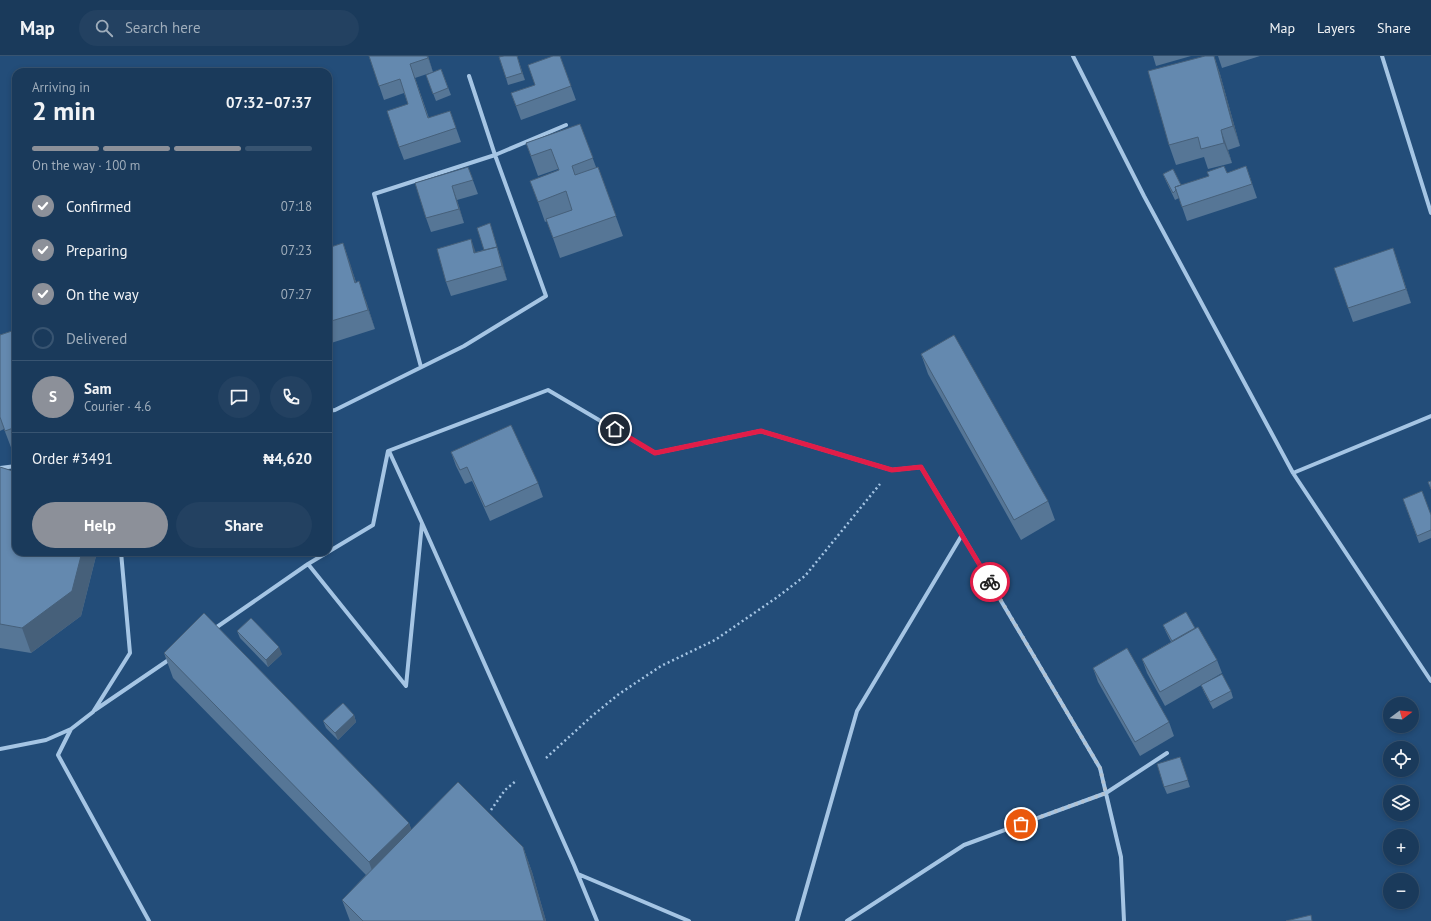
<!DOCTYPE html>
<html lang="en">
<head>
<meta charset="utf-8">
<style>
  :root { --surface:#1a3a5b; --page:#234161; --text:#f1f3f6; --muted:#9fadbb; --line:#385471; --accent:#8c9099 }
  body { margin:0; font-family:"PT Sans",sans-serif; background:var(--page); color:var(--text); height:100vh; display:flex; flex-direction:column; font-size:15px; white-space:nowrap }
  * { box-sizing:border-box; margin:0 }
  p { font-size:13px; color:var(--muted) }
  .icon { flex:none; width:22px; height:22px; fill:none; stroke:currentColor; stroke-width:2; stroke-linecap:round; stroke-linejoin:round }
  .map { position:relative; flex:1; overflow:hidden }
  .sheet { position:absolute; left:12px; top:12px; width:320px; height:488px; display:flex; flex-direction:column; background:var(--surface); border-radius:12px; box-shadow:0 2px 6px #0003,0 0 0 1px var(--line) }
  .sheet>* { flex:none }
  .needle { width:26px; rotate:74deg }
  .buttons { position:absolute; left:1383px; top:641px; display:grid; gap:8px }
  .buttons a { display:grid; place-items:center; width:36px; height:36px; border-radius:50%; background:var(--surface); box-shadow:0 2px 6px #0003,0 0 0 1px var(--line); font-size:20px }
  .pin { position:absolute; display:grid; place-items:center; width:34px; height:34px; color:#fff; margin:-17px; border:2px solid #fff; border-radius:50%; box-shadow:0 1px 4px #0007 }
  .courier { position:absolute; display:grid; place-items:center; width:40px; height:40px; margin:-20px; border:3px solid #e11d48; border-radius:50%; background:#fff; color:#222; box-shadow:0 1px 5px #0007 }
  .headline em { font-style:normal; font-weight:700 }
  .headline div { display:flex; flex-direction:column-reverse }
  .headline { display:flex; align-items:center; justify-content:space-between; height:68px; padding:0 20px }
  h1 { font-size:26px; font-weight:700; line-height:30px }
  .bar { display:grid; grid-template-columns:repeat(4,1fr); gap:6px 4px; align-content:center; height:48px; padding:0 20px }
  .bar i { height:5px; border-radius:3px; background:var(--line) }
  .bar .active { background:var(--accent) }
  .bar p { grid-column:span 4 }
  .line { display:flex; align-items:center; gap:10px; padding:0 20px; border-top:1px solid var(--line) }
  .line div { flex:1 }
  .round { display:grid; place-items:center; flex:none; width:42px; height:42px; border-radius:21px; background:var(--page) }
  ol { padding:0 20px; list-style:none }
  li { display:flex; align-items:center; gap:12px; height:44px }
  li p { margin-inline-start:auto }
  li .icon { padding:4px; border-radius:50%; background:var(--accent); color:#fff; stroke-width:4 }
  li:last-child { color:var(--muted) }
  li i { width:22px; height:22px; border:2px solid var(--line); border-radius:50% }
  .action { display:flex; gap:8px; margin-top:auto; padding:8px 20px }
  .action a { flex:1; height:46px; border-radius:24px; background:var(--accent); color:#fff; font-size:16px; font-weight:700; line-height:46px; text-align:center }
  .action a+a { background:var(--page); color:var(--text) }
  header { display:flex; align-items:center; gap:24px; box-sizing:border-box; height:56px; padding:0 20px; background:var(--surface); border-bottom:1px solid var(--line) }
  header strong { font-size:19px }
  nav { display:flex; gap:22px; margin-inline-start:auto; font-size:14px }
  .search { width:280px; height:36px; background:var(--page); display:flex; align-items:center; gap:10px; box-sizing:border-box; padding:0 14px; border-radius:22px; color:var(--muted); font-size:15px }
  .map>svg:first-child { display:block }
  .lines { fill:none; stroke-linecap:round; stroke-linejoin:round }
  .path { stroke:#a5c5e4; stroke-width:2.5; stroke-dasharray:2 3; stroke-linecap:butt }
  .minor { stroke:#a5c5e4; stroke-width:4 }
  .wall { fill:#567696 }
  .shaded-wall { fill:#46607a }
  .building { fill:#6489af; stroke:#46607a }
  .done { stroke:#b2c1d0; stroke-width:4; stroke-dasharray:0 7.2 }
  .route { stroke:#e11d48; stroke-width:5 }
</style>
</head>
<body>
<header>
<strong>Map</strong>
<div class="search"><svg class="icon" aria-label="search" viewBox="0 0 24 24"><circle cx="10" cy="10" r="6"/><path d="M15 15l6 6"/></svg>Search here</div>
<nav><a>Map</a><a>Layers</a><a>Share</a></nav>
</header>
<div class="map">
<svg width="1431" height="865" viewBox="0 0 1431 865">
  <rect width="100%" height="100%" fill="#234d79"/>
  <g class="lines">
    <path class="path" d="M 546,702 L 592,660 L 619,638 L 661,610 L 715,584 L 776,542 L 805,520 L 880,428
      M 491,754 L 505,734 L 517,724"/>
    <path class="minor" d="M 1073,0 L 1144,140 L 1293,417 L 1431,625
      M 1382,0 L 1431,157
      M 421,311 L 374,138 L 495,99 L 566,69
      M 328,355 L 335,354 L 464,290 L 546,240 L 495,99 L 469,20
      M 0,412 L 16,410
      M 1293,417 L 1431,360
      M 422,467 L 574,809 L 597,865
      M 962,479 L 1100,712 L 1121,801 L 1124,865
      M 121,496 L 130,597 L 93,656 L 71,673 L 58,699 L 149,865
      M 328,496 L 373,469 L 388,395 L 548,334 L 655,397 L 761,375 L 892,414 L 921,411 L 962,479 L 857,655 L 797,865
      M 308,508 L 406,630 L 422,467 L 389,395
      M 214,573 L 308,508 L 328,496
      M 95,654 L 170,603
      M 0,693 L 46,684 L 71,673
      M 578,818 L 689,865
      M 847,865 L 964,789 L 1106,737 L 1167,697"/>
  </g>
  <path class="wall" d="M 369,0 L 428,0 L 433,16 L 415,22 L 429,62 L 450,55 L 461,86 L 404,104 L 399,91 L 408,48 L 404,37 L 384,44 Z
    M 517,0 L 525,24 L 508,29 L 506,22 Z
    M 560,0 L 576,44 L 521,64 L 511,37 L 535,29 Z
    M 1153,0 L 1191,0 L 1156,10 Z
    M 1214,0 L 1220,18 L 1240,90 L 1228,94 L 1232,107 L 1208,113 L 1204,101 L 1176,109 L 1169,89 Z
    M 1218,0 L 1260,0 L 1222,12 Z
    M 441,13 L 451,39 L 436,45 L 426,19 Z
    M 580,68 L 596,111 L 598,111 L 623,180 L 560,202 L 547,165 L 545,166 L 538,146 L 559,114 L 558,113 L 538,120 L 526,87 Z
    M 1246,110 L 1257,142 L 1187,165 L 1179,142 L 1175,144 L 1166,125 L 1163,118 L 1181,129 L 1227,117 Z
    M 468,111 L 478,138 L 457,144 L 464,167 L 431,176 L 426,162 Z
    M 492,174 L 507,224 L 451,240 L 446,226 L 476,196 L 484,194 Z
    M 343,187 L 356,226 L 366,245 L 375,273 L 328,288 L 328,192 Z
    M 1393,192 L 1411,247 L 1353,266 L 1348,252 Z
    M 12,275 L 16,285 L 16,393 L 12,394 L 4,373 L 0,375 L 0,279 Z
    M 921,298 L 1048,445 L 1055,464 L 1021,484 L 928,318 Z
    M 451,396 L 538,427 L 543,441 L 490,465 L 472,425 L 465,428 L 456,410 Z
    M 0,411 L 16,496 L 97,496 L 81,560 L 31,597 L 0,592 Z
    M 1403,443 L 1431,459 L 1431,482 L 1419,487 Z
    M 1163,569 L 1195,572 L 1217,604 L 1222,617 L 1165,650 L 1147,617 L 1142,603 L 1171,586 L 1166,576 Z
    M 237,575 L 282,598 L 268,611 L 240,582 Z
    M 164,597 L 409,767 L 411,773 L 523,791 L 532,816 L 546,865 L 350,865 L 342,844 L 366,819 L 173,622 Z
    M 1093,612 L 1169,666 L 1174,680 L 1140,700 L 1098,626 Z
    M 1201,629 L 1231,635 L 1233,642 L 1213,653 L 1204,636 Z
    M 354,659 L 356,666 L 338,684 L 326,672 L 323,665 Z
    M 1180,701 L 1190,731 L 1167,738 L 1164,731 Z"/>
  <path class="shaded-wall" d="M 427,0 L 428,0 L 433,16 L 428,2 Z
    M 517,0 L 525,24 L 522,17 Z
    M 1214,0 L 1220,18 L 1240,90 L 1233,70 Z
    M 1221,74 L 1228,94 L 1232,107 L 1224,87 Z
    M 452,130 L 457,144 L 464,167 L 459,153 Z
    M 471,183 L 476,197 L 474,197 Z
    M 343,187 L 350,207 L 362,247 L 355,227 Z
    M 497,191 L 502,205 L 507,224 L 502,210 Z
    M 1393,192 L 1398,206 L 1411,247 L 1406,233 Z
    M 359,225 L 366,245 L 375,273 L 368,254 Z
    M 82,496 L 97,496 L 81,560 L 31,597 L 22,572 Z
    M 279,591 L 282,598 L 268,611 L 266,604 Z
    M 354,659 L 356,666 L 338,684 L 335,677 Z
    M 409,767 L 418,792 L 378,831 L 369,806 Z
    M 523,791 L 532,816 L 546,865 L 544,865 Z"/>
  <path class="building" d="M 369,0 L 427,0 L 428,2 L 410,8 L 428,62 L 450,55 L 456,72 L 399,91 L 387,55 L 408,48 L 400,23 L 379,30 Z
    M 504,0 L 517,0 L 522,17 L 506,22 L 499,1 Z
    M 553,0 L 560,0 L 571,30 L 516,50 L 511,37 L 535,29 L 528,9 Z
    M 1205,0 L 1214,0 L 1233,70 L 1221,74 L 1224,87 L 1201,93 L 1198,81 L 1169,89 L 1148,15 Z
    M 441,13 L 448,32 L 433,38 L 426,19 Z
    M 580,68 L 593,102 L 572,110 L 575,119 L 598,111 L 616,160 L 553,182 L 546,163 L 572,154 L 566,135 L 538,146 L 530,125 L 559,114 L 551,93 L 531,100 L 526,87 Z
    M 1224,110 L 1227,117 L 1246,110 L 1252,128 L 1182,151 L 1175,131 L 1209,120 L 1207,116 Z
    M 468,111 L 473,124 L 452,130 L 459,153 L 426,162 L 415,127 Z
    M 1173,113 L 1181,129 L 1175,131 L 1176,134 L 1173,137 L 1163,118 Z
    M 490,167 L 497,191 L 484,194 L 477,172 Z
    M 471,183 L 474,197 L 497,191 L 502,210 L 446,226 L 437,193 Z
    M 343,187 L 355,227 L 359,225 L 368,254 L 328,266 L 328,192 Z
    M 1393,192 L 1406,233 L 1348,252 L 1334,212 Z
    M 12,275 L 16,287 L 16,371 L 5,375 L 0,361 L 0,279 Z
    M 954,279 L 1048,445 L 1014,464 L 921,298 Z
    M 511,369 L 538,427 L 485,451 L 467,411 L 460,414 L 451,396 Z
    M 0,411 L 16,416 L 16,496 L 82,496 L 72,535 L 22,572 L 0,568 Z
    M 1431,425 L 1431,433 L 1428,426 Z
    M 1422,435 L 1431,459 L 1431,474 L 1417,480 L 1403,443 Z
    M 1186,556 L 1195,572 L 1172,585 L 1163,569 Z
    M 204,557 L 409,767 L 369,806 L 164,597 Z
    M 251,562 L 279,591 L 266,604 L 237,575 Z
    M 1198,571 L 1217,604 L 1160,636 L 1142,603 Z
    M 1127,592 L 1169,666 L 1135,686 L 1093,612 Z
    M 1222,618 L 1231,635 L 1210,646 L 1201,629 Z
    M 343,647 L 354,659 L 335,677 L 323,665 Z
    M 1180,701 L 1188,724 L 1164,731 L 1157,708 Z
    M 458,726 L 523,791 L 544,865 L 363,865 L 342,844 Z
    M 1311,859 L 1312,865 L 1286,865 Z"/>
  <g class="lines">
    <path class="done" d="M 990,526 L 1100,712 L 1106,737 L 1021,768"/>
    <path class="route" d="M 615,373 L 655,397 L 761,375 L 892,414 L 921,411 L 990,526"/>
  </g>
</svg>
<div class="buttons">
<a><svg class="needle" viewBox="-14 -14 28 28"><path d="M0-13l5 13h-10z" fill="#e53935"/><path d="M0 13l5-13h-10z" fill="#9fadbb"/></svg></a>
<a><svg class="icon" aria-label="locate" viewBox="0 0 24 24"><circle cx="12" cy="12" r="6"/><path d="M12 2v4M12 18v4M2 12h4M18 12h4"/></svg></a>
<a><svg class="icon" aria-label="layers" viewBox="0 0 24 24"><path d="M12 4l9 5-9 5-9-5zM3 14l9 5 9-5"/></svg></a>
<a>+</a>
<a>−</a>
</div>
<div class="pin" style="left:1021px;top:768px;background:#ea580c"><svg class="icon" aria-label="bag" viewBox="0 0 24 24"><path d="M5 8h14l-1 12H6zM9 8a3 3 0 0 1 6 0"/></svg></div>
<div class="pin" style="left:615px;top:373px;background:#1f2937"><svg class="icon" aria-label="home" viewBox="0 0 24 24"><path d="M3 11l9-7 9 7M6 9v11h12V9"/></svg></div>
<div class="courier" style="left:990px;top:526px"><svg class="icon" aria-label="bike" viewBox="0 0 24 24"><circle cx="6" cy="16" r="4"/><circle cx="18" cy="16" r="4"/><path d="M6 16l4-8h5l3 8M10 8l3 8H6M13 5h3"/></svg></div>
<section class="sheet">
<div class="headline"><div><h1>2 min</h1><p>Arriving in</p></div><em>07:32–07:37</em></div>
<div class="bar"><i class="active"></i><i class="active"></i><i class="active"></i><i></i><p>On the way · 100 m</p></div>
<ol>
<li><svg class="icon" aria-label="check" viewBox="0 0 24 24"><path d="M5 12l5 5 9-10"/></svg>Confirmed<p>07:18</p></li>
<li><svg class="icon" aria-label="check" viewBox="0 0 24 24"><path d="M5 12l5 5 9-10"/></svg>Preparing<p>07:23</p></li>
<li><svg class="icon" aria-label="check" viewBox="0 0 24 24"><path d="M5 12l5 5 9-10"/></svg>On the way<p>07:27</p></li>
<li><i></i>Delivered</li>
</ol>
<div class="line" style="height:72px"><b class="round" style="background:var(--accent);color:#fff">S</b><div><b>Sam</b><p>Courier · 4.6</p></div><a class="round"><svg class="icon" aria-label="chat" viewBox="0 0 24 24"><path d="M4 5h16v11H9l-5 4z"/></svg></a><a class="round"><svg class="icon" aria-label="phone" viewBox="0 0 24 24"><path d="M5 4h4l2 5-3 2q2 4 5 5l2-3 5 2v4C11 20 4 13 5 4z"/></svg></a></div>
<div class="line" style="height:52px"><div>Order #3491</div><b>₦4,620</b></div>
<div class="action"><a>Help</a><a>Share</a></div>
</section>
</div>
</body>
</html>
